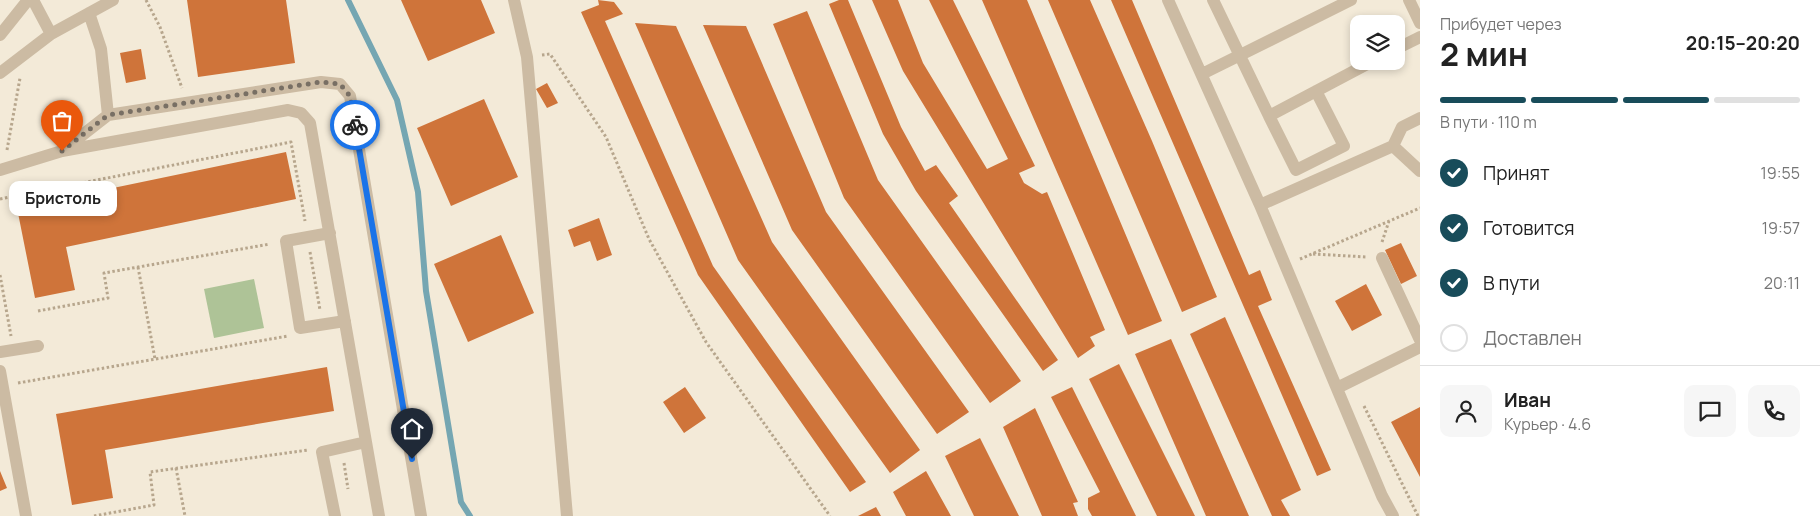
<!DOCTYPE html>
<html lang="ru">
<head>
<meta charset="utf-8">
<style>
  :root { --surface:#fff; --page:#f6f6f6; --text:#222; --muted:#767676; --line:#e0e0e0; --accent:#184c5a }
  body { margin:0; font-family:Manrope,sans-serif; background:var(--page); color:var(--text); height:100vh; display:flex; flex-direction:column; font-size:19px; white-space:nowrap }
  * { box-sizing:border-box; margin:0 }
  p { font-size:16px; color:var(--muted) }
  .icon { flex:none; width:28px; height:28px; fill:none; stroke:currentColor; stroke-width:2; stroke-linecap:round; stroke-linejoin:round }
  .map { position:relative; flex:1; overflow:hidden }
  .panel { display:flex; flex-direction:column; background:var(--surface); width:400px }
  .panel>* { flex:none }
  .buttons { position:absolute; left:1350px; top:15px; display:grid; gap:10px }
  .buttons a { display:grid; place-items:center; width:55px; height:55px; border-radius:10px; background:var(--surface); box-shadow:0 2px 8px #0003; font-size:25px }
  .pin { position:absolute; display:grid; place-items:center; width:42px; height:42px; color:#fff; margin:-51px -21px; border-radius:50% 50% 50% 0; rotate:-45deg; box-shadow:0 0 5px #0007 }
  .pin .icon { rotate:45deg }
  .courier { position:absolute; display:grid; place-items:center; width:50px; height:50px; margin:-25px; border:4px solid #1a73e8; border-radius:50%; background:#fff; color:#222; box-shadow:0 1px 6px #0007 }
  .bubble { position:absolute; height:35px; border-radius:10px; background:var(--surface); box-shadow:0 2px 8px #0003; font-size:16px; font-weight:700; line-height:35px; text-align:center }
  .summary em { font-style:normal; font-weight:700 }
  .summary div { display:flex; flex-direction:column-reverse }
  .summary { display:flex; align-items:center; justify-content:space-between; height:85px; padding:0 20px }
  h1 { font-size:32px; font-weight:700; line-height:38px }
  .bar { display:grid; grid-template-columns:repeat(4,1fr); gap:8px 5px; align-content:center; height:60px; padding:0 20px }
  .bar i { height:6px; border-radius:4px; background:var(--line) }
  .bar .on { background:var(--accent) }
  .bar p { grid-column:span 4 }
  .line { display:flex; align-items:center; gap:12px; padding:0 20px; border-top:1px solid var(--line) }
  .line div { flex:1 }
  .round { display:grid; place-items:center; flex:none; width:52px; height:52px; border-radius:10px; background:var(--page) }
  ol { padding:0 20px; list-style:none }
  li { display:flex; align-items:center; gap:15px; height:55px }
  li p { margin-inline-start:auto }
  li .icon { padding:5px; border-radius:50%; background:var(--accent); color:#fff; stroke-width:4 }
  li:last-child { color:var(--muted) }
  li i { width:28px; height:28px; border:2px solid var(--line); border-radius:50% }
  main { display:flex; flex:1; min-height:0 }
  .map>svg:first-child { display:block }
  .green { fill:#aec397 }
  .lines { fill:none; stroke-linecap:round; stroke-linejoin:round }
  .stream { stroke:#75a6b2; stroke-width:6 }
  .building { fill:#cf743a }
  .path { stroke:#b7a68d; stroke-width:3; stroke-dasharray:2.5 2.5; stroke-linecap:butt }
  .service { stroke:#ccbba3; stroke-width:12 }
  .done { stroke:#786f64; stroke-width:5; stroke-dasharray:0 9 }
  .route { stroke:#1a73e8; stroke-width:6 }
</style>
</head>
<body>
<main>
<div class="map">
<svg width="1420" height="516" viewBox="0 0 1420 516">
  <rect width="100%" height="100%" fill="#f3ead8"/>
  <path class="green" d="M 254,279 L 264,328 L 214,338 L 204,289 Z"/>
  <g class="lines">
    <path class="stream" d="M 348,0 L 397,100 L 418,192 L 426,291 L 461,502 L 470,516"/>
  </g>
  <path class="building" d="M 187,0 L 286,0 L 295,63 L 198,77 Z
    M 401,0 L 481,0 L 495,33 L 428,61 Z
    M 598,0 L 614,2 L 623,14 L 605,21 L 713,266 L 866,482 L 850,492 L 698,275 L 581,12 L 599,5 Z
    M 839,0 L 848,0 L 901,127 L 925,171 L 936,165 L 958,196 L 949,203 L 1058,360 L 1043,371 L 916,191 L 883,134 L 829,4 Z
    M 872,0 L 898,0 L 923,63 L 987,169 L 1008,159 L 929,0 L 953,0 L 1035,166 L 1019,173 L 1024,183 L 1042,194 L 1047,192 L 1105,330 L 1090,337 L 1095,346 L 1078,358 L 903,71 Z
    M 982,0 L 1027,0 L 1162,321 L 1128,335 Z
    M 1048,0 L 1090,0 L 1152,141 L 1217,297 L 1182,312 Z
    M 1111,0 L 1132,0 L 1249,275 L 1260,270 L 1272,300 L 1258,306 L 1331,470 L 1317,476 Z
    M 807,11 L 878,180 L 1021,381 L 990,403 L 844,198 L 773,24 Z
    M 635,23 L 676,26 L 772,242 L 920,450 L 890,473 L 738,260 Z
    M 703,25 L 746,26 L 826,212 L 969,412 L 937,434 L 792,230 Z
    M 141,49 L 146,79 L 126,83 L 120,53 Z
    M 547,83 L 558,103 L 547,108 L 536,89 Z
    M 484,99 L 518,177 L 451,206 L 417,128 Z
    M 286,152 L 296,199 L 66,247 L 75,290 L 35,298 L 17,208 Z
    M 599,218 L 612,255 L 597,261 L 590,241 L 574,247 L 568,230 Z
    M 501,235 L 534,313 L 468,342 L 434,264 Z
    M 1401,243 L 1417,276 L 1401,284 L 1385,250 Z
    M 1366,284 L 1382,315 L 1352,331 L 1335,301 Z
    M 1225,317 L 1301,490 L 1281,500 L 1290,516 L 1272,516 L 1190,334 Z
    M 1171,339 L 1249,516 L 1206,516 L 1135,354 Z
    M 1119,364 L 1195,516 L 1157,516 L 1089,379 Z
    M 327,367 L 334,411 L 105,450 L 113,498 L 72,505 L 56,414 Z
    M 685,387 L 706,418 L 684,433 L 663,402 Z
    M 1072,387 L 1136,516 L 1092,516 L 1088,509 L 1088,498 L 1100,492 L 1051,397 Z
    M 1420,407 L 1420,477 L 1391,422 Z
    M 1035,408 L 1078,502 L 1073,503 L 1078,516 L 1042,516 L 1003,427 Z
    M 980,438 L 1019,516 L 974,516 L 945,456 Z
    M 0,471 L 7,488 L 0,491 Z
    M 926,471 L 951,516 L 906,516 L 893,492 Z
    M 876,507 L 881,516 L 858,516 Z"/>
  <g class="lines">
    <path class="path" d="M 146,0 L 160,27 L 182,88
      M 542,55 L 550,54 L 606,137 L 649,239 L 706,342 L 830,516
      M 7,150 L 20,78
      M 0,199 L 291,142 L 305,221
      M 1382,242 L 1389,221
      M 310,252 L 320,310
      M 1313,254 L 1367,257
      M 1300,259 L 1420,208
      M 138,267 L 155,359
      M 0,275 L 11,336
      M 38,311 L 108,298 L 104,273 L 270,244
      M 18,383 L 288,336
      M 1364,406 L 1418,516
      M 344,463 L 348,489
      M 176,468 L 185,516
      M 94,516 L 154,505 L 150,472 L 308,450"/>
    <path class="service" d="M 33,0 L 51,34
      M 514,0 L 527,57 L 567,516
      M 1168,0 L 1260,205 L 1382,496 L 1393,516
      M 1213,0 L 1269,116 L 1373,61
      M 1409,0 L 1420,23
      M 0,35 L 28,0
      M 1396,49 L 1420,37
      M 0,73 L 51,34 L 113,0
      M 1202,74 L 1351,0
      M 108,115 L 321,82 L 340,84 L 350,96 L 421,516
      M 1269,116 L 1296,170 L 1344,146 L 1316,91
      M 1393,146 L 1420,171
      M 62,151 L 288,110 L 301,113 L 310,123 L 379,516
      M 0,170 L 62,151 L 108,115 L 101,49 L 89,13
      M 1260,205 L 1393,146 L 1402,127 L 1420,118
      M 330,233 L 286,241 L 300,328 L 345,321
      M 1382,258 L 1420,340
      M 0,352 L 38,346
      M 0,371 L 26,516
      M 1337,388 L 1420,347
      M 335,516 L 322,452 L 366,442"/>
  </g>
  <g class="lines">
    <path class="done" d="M 62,151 L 108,115 L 321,82 L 340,84 L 350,96 L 355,125"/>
    <path class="route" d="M 355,125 L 412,459"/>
  </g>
</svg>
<div class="buttons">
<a><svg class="icon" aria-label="layers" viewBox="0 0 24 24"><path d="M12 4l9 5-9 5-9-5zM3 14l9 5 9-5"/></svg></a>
</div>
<div class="pin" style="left:62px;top:151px;background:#ea580c"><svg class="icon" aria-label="bag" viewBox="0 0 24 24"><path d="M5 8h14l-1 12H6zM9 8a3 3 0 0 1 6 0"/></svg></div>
<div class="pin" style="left:412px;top:459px;background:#1f2937"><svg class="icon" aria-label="home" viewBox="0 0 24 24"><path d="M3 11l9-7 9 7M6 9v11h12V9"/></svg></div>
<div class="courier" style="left:355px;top:125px"><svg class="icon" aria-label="bike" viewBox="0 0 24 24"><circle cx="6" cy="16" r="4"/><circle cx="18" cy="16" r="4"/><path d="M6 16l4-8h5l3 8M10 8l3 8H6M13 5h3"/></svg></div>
<div class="bubble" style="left:9px;top:181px;width:108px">Бристоль</div>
</div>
<section class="panel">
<div class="summary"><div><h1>2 мин</h1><p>Прибудет через</p></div><em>20:15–20:20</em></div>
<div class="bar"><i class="on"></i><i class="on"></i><i class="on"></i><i></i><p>В пути · 110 m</p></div>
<ol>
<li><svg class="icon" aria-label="check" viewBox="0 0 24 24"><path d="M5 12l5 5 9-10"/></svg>Принят<p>19:55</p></li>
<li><svg class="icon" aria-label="check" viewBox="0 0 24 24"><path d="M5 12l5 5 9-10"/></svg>Готовится<p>19:57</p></li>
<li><svg class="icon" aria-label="check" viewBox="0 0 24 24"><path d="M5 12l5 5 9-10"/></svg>В пути<p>20:11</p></li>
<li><i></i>Доставлен</li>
</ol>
<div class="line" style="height:90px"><a class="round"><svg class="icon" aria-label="person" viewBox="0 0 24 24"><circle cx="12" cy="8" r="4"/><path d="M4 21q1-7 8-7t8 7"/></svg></a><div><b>Иван</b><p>Курьер · 4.6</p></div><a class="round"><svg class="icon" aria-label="chat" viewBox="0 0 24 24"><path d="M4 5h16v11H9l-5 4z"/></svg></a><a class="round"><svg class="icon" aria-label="phone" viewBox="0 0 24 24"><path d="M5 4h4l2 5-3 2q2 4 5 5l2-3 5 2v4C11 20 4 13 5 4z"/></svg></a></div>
</section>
</main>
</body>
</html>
